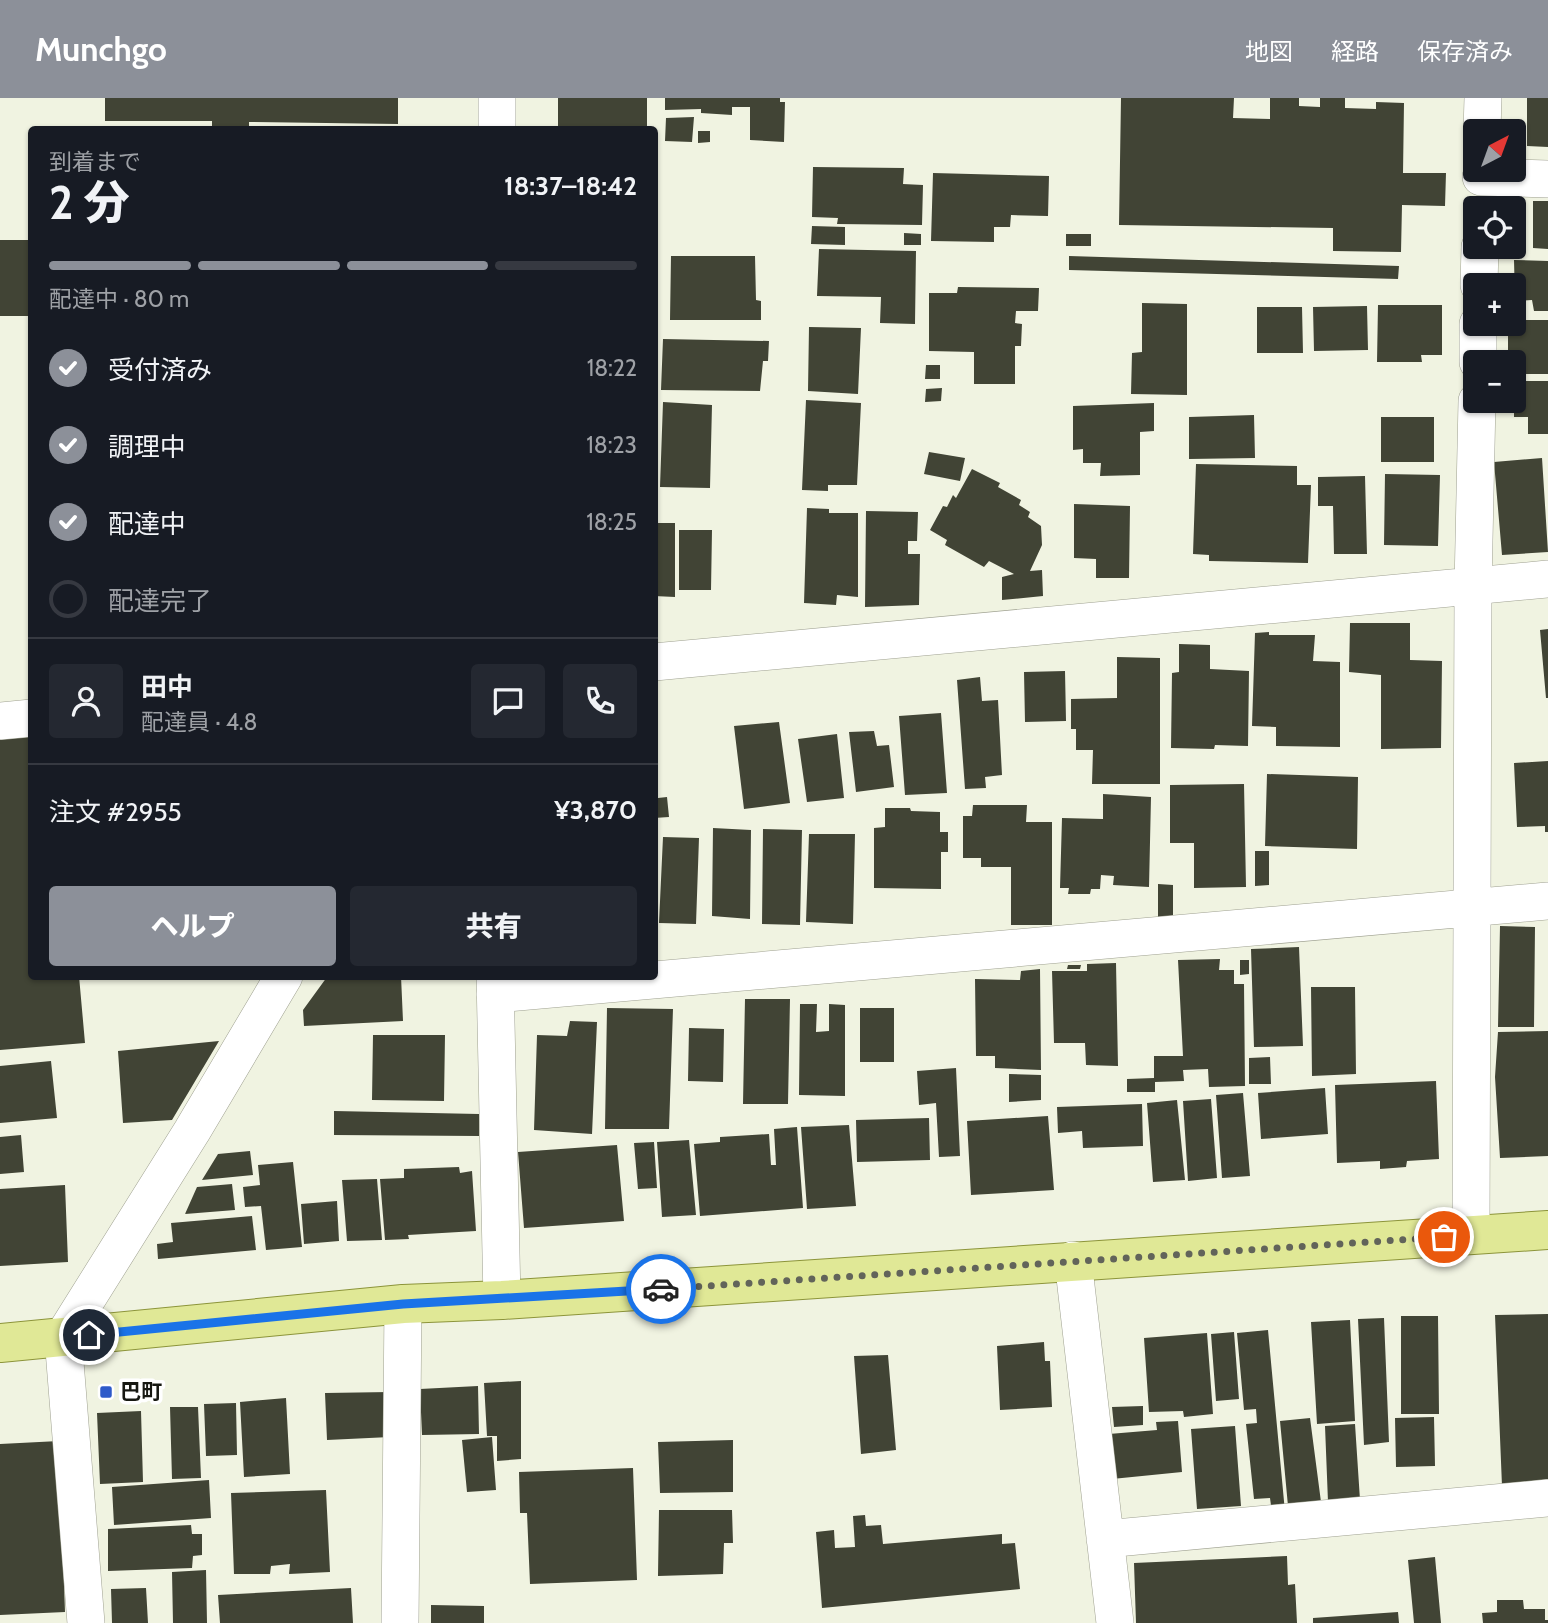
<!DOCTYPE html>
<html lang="ja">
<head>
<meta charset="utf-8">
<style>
  :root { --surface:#171b24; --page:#242831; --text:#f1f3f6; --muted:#9ea1a6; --line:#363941; --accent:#8c9099 }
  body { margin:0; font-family:Cabin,"Noto Sans JP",sans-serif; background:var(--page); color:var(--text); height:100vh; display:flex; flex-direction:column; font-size:26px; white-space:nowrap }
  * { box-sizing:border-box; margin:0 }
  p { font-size:23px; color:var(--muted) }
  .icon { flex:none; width:38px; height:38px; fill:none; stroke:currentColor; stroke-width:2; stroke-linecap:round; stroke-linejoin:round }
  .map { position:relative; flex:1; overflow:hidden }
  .details { position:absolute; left:28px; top:28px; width:630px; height:854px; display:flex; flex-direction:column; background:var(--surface); border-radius:7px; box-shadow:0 2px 5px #0004 }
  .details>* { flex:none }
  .needle { width:46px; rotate:41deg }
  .controls { position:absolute; left:1463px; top:21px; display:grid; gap:14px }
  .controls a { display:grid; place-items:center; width:63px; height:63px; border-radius:7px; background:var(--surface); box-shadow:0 2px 5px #0004; font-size:35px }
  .pin { position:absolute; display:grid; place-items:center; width:60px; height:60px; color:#fff; margin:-30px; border:4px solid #fff; border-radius:50%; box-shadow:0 2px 7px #0007 }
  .courier { position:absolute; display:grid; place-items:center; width:70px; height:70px; margin:-35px; border:5px solid #1a73e8; border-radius:50%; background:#fff; color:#222; box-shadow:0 2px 9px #0007 }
  .head em { font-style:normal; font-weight:800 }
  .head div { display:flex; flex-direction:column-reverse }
  .head { display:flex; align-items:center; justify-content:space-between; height:119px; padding:0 21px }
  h1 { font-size:46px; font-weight:800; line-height:52px }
  .bar { display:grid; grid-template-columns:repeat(4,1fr); gap:10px 7px; align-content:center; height:84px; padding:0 21px }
  .bar i { height:9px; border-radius:5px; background:var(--line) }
  .bar .on { background:var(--accent) }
  .bar p { grid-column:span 4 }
  .line { display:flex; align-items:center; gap:18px; padding:0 21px; border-top:2px solid var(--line) }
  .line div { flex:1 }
  .round { display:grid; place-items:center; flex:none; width:74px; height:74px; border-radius:7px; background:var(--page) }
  ol { padding:0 21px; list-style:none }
  li { display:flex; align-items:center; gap:21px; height:77px }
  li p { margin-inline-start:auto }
  li .icon { padding:7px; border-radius:50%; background:var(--accent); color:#fff; stroke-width:4 }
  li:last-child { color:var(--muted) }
  li i { width:38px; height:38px; border:4px solid var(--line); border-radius:50% }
  .primary-button { display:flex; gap:14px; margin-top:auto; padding:14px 21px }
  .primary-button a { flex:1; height:80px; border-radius:7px; background:var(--accent); color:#fff; font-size:28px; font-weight:800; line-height:80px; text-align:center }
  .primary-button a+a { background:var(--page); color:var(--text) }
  header { display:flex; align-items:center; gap:42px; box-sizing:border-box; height:98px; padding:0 35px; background:var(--accent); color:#fff }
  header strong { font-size:33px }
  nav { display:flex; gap:38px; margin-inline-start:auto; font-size:24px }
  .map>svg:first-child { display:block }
  .building { fill:#414435 }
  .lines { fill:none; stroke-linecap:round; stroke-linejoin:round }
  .minor-casing { stroke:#9fa191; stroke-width:38 }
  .primary-casing { stroke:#8c943a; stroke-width:40 }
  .minor { stroke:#fff; stroke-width:37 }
  .primary { stroke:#e0e896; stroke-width:38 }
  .done { stroke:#62645a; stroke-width:7; stroke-dasharray:0 12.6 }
  .route { stroke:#1a73e8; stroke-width:9 }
  .poi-dot { fill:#2e5ac9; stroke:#fff; stroke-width:2.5 }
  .labels { text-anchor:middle; stroke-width:7; stroke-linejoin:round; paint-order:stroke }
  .poi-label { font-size:21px; font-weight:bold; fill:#161711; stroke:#fff; text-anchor:start }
</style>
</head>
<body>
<header>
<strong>Munchgo</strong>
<nav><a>地図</a><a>経路</a><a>保存済み</a></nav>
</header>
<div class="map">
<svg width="1548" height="1525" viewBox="0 0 1548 1525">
  <rect width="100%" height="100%" fill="#f0f3e1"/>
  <path class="building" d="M 105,0 L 398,0 L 398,26 L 249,24 L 249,32 L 212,32 L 212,23 L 105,23 Z
    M 558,0 L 647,0 L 647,32 L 558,32 Z
    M 665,0 L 780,0 L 780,4 L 785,4 L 784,44 L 750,42 L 750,9 L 732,9 L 732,17 L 701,15 L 701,11 L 665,12 Z
    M 1121,0 L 1234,0 L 1233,20 L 1270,21 L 1270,0 L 1299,0 L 1299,8 L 1320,9 L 1320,0 L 1345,0 L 1345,10 L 1376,11 L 1376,4 L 1404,5 L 1403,75 L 1446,75 L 1445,108 L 1402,107 L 1401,154 L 1333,153 L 1333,130 L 1119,127 Z
    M 1527,0 L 1548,0 L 1548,49 L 1527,48 Z
    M 694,19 L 692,44 L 665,43 L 666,20 Z
    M 698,33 L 710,33 L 710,44 L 698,45 Z
    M 813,69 L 904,70 L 903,86 L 923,87 L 922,127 L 837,126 L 838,120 L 812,119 Z
    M 933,75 L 1049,78 L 1048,118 L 1011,117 L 1010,129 L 994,129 L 994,144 L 931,143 Z
    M 1533,103 L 1548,103 L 1548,151 L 1533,150 Z
    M 812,128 L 845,129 L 845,147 L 811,146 Z
    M 904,135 L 921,136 L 921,147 L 904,147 Z
    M 1066,136 L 1091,136 L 1091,148 L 1066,148 Z
    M 0,142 L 32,142 L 32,218 L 0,218 Z
    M 819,151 L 916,153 L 915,226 L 880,225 L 881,199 L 817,198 Z
    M 671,158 L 755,158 L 756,202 L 761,203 L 761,222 L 670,222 Z
    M 1069,158 L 1399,168 L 1398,181 L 1069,172 Z
    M 1514,162 L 1548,163 L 1548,213 L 1534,213 L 1532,202 L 1515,203 Z
    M 958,189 L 1039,190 L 1038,213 L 1016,213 L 1015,225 L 1022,226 L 1021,248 L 1015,248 L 1015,286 L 974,286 L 974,254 L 929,253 L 929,195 L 957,195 Z
    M 1142,205 L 1187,206 L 1187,297 L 1131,296 L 1132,255 L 1142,254 Z
    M 1378,207 L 1442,207 L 1442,257 L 1421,257 L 1422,264 L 1377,264 Z
    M 1367,208 L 1368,252 L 1314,253 L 1313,209 Z
    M 1257,209 L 1302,209 L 1303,255 L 1257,255 Z
    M 1514,222 L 1548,222 L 1548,276 L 1514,276 L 1514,264 L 1508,264 L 1508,226 L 1514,226 Z
    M 809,229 L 861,230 L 858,296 L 808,293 Z
    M 663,241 L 769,243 L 768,263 L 763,263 L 760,293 L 661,292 Z
    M 926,267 L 940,267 L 940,281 L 925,281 Z
    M 1514,283 L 1548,283 L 1548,336 L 1528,336 L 1528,319 L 1514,319 Z
    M 942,290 L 941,303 L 925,304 L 926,291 Z
    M 806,302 L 861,305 L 857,387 L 828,387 L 828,393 L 802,392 Z
    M 663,304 L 712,307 L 710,390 L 660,389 Z
    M 1154,305 L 1154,333 L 1140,334 L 1140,377 L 1100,378 L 1101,365 L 1083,365 L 1083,351 L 1073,352 L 1073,308 Z
    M 1254,317 L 1255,360 L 1189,361 L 1189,319 Z
    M 1381,319 L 1434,319 L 1434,364 L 1381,364 Z
    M 929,354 L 965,360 L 960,383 L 924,376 Z
    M 1542,360 L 1548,454 L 1502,457 L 1494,364 Z
    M 1196,366 L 1297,368 L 1297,387 L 1311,387 L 1308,465 L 1209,463 L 1209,457 L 1193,456 Z
    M 972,371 L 1000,385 L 998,389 L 1021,402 L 1019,407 L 1030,414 L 1028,419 L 1041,428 L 1042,447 L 1030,473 L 1042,472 L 1043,498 L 1002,502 L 1002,479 L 1014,476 L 989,463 L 984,469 L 945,447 L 947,442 L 930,432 L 943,408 L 947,409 L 953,397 L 956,400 Z
    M 1385,376 L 1440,377 L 1438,448 L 1384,447 Z
    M 1365,378 L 1367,456 L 1334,456 L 1333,408 L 1318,408 L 1318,379 Z
    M 1074,406 L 1130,408 L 1129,480 L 1096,480 L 1096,461 L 1074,460 Z
    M 807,410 L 829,411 L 829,415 L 858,415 L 858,499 L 837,497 L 836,507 L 804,505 Z
    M 866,413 L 918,414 L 917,443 L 908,443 L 908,456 L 920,456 L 919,507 L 865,509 Z
    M 654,425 L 675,425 L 675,499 L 654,498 Z
    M 679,432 L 712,432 L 711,492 L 679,492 Z
    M 1350,525 L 1410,525 L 1410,562 L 1442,563 L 1441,650 L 1381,651 L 1381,577 L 1349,574 Z
    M 1548,531 L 1548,600 L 1546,600 L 1540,532 Z
    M 1269,534 L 1269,537 L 1315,537 L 1313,563 L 1340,564 L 1340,649 L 1276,648 L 1276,629 L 1252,628 L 1255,535 Z
    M 1179,546 L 1210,547 L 1210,571 L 1249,573 L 1248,648 L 1215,647 L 1214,651 L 1171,650 L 1172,575 L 1179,574 Z
    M 1117,559 L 1160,560 L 1160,686 L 1092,686 L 1093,652 L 1076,652 L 1076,631 L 1071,631 L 1071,601 L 1117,600 Z
    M 1065,573 L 1066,623 L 1025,624 L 1024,574 Z
    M 980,579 L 982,603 L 998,602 L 1002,677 L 985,679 L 986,690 L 965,691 L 957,582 Z
    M 941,615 L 947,695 L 905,697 L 899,618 Z
    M 32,620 L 32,878 L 79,878 L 85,945 L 0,952 L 0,627 Z
    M 779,624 L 790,705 L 744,711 L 734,628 Z
    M 874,633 L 877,648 L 889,647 L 894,689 L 856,694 L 849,634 Z
    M 837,636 L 844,700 L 807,704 L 798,641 Z
    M 1548,663 L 1548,734 L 1545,734 L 1545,728 L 1517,729 L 1514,665 Z
    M 1267,676 L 1358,679 L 1357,751 L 1265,748 Z
    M 654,685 L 657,685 L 658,700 L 667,699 L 669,719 L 654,720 Z
    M 1244,686 L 1246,789 L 1194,790 L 1194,745 L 1170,745 L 1170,687 Z
    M 1103,696 L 1151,699 L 1149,789 L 1113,787 L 1114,778 L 1101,777 L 1100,791 L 1091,791 L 1090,796 L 1068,796 L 1069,790 L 1060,790 L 1062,720 L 1103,721 Z
    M 973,707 L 1027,707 L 1026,724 L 1052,724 L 1052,827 L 1011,827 L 1011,769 L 981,769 L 981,760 L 963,760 L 963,718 L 972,718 Z
    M 885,710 L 910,710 L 911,713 L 940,714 L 940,734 L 948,734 L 948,754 L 941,754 L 941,791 L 874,790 L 874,730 L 885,729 Z
    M 713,730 L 751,732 L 750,821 L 712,818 Z
    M 763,731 L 802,732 L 800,827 L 762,826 Z
    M 809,736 L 855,736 L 853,826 L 806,824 Z
    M 663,739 L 699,740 L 696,826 L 659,825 Z
    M 1255,753 L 1269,753 L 1269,787 L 1255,788 Z
    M 1158,786 L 1173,787 L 1173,820 L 1158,820 Z
    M 1500,828 L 1535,829 L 1534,929 L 1498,929 Z
    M 1299,849 L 1303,948 L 1254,949 L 1251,851 Z
    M 1220,861 L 1219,872 L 1234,872 L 1234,886 L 1244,886 L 1245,988 L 1209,989 L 1208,971 L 1183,972 L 1184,983 L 1155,984 L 1155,994 L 1127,994 L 1127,981 L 1154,980 L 1154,958 L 1183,958 L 1178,862 Z
    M 1240,862 L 1249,862 L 1249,876 L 1240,877 Z
    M 1116,865 L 1118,968 L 1086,967 L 1085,945 L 1054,945 L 1052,873 L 1087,873 L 1087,866 Z
    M 1068,867 L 1081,867 L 1080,871 L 1067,871 Z
    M 1040,871 L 1041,972 L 995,970 L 995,958 L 976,958 L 975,881 L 1020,882 L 1021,873 Z
    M 401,878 L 403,923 L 304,928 L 303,912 L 327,879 Z
    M 1311,889 L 1355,889 L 1356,976 L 1312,978 Z
    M 745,901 L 790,901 L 788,1006 L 743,1006 Z
    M 800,906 L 817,906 L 816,934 L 829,933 L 829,906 L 845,907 L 845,998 L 799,997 Z
    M 607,910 L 673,911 L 669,1031 L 605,1031 Z
    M 860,910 L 894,910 L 894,964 L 860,964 Z
    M 570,923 L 597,924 L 592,1036 L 534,1032 L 537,937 L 567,938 Z
    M 689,930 L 724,931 L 723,984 L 688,983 Z
    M 1548,933 L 1548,1058 L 1500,1060 L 1495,979 L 1498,934 Z
    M 373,937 L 445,937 L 444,1003 L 372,1002 Z
    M 219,943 L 172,1022 L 123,1025 L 118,953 Z
    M 1270,959 L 1271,986 L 1249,986 L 1249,960 Z
    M 51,963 L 57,1020 L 0,1025 L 0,968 Z
    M 956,970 L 960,1058 L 939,1059 L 936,1005 L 919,1007 L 917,973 Z
    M 1009,976 L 1041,977 L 1041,1002 L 1009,1004 Z
    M 1436,983 L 1439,1061 L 1407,1063 L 1406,1069 L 1380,1071 L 1380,1063 L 1337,1065 L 1335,987 Z
    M 1325,990 L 1328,1036 L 1261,1041 L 1258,995 Z
    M 1243,995 L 1250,1078 L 1222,1080 L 1216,997 Z
    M 1211,1001 L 1217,1080 L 1188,1083 L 1183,1003 Z
    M 1177,1002 L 1185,1082 L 1153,1084 L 1147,1005 Z
    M 1142,1006 L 1143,1048 L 1083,1050 L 1082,1033 L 1058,1035 L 1057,1009 Z
    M 334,1013 L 479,1016 L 479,1038 L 334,1037 Z
    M 1048,1018 L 1054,1092 L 971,1097 L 967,1023 Z
    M 929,1020 L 930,1062 L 857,1064 L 856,1022 Z
    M 849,1027 L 856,1108 L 807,1111 L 801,1029 Z
    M 797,1029 L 803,1110 L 700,1118 L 694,1046 L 720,1044 L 720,1039 L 769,1036 L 771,1067 L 776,1067 L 774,1031 Z
    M 21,1037 L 24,1074 L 0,1076 L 0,1039 Z
    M 689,1042 L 696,1117 L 662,1119 L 657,1044 Z
    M 654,1044 L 657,1090 L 638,1091 L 634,1045 Z
    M 617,1047 L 624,1123 L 524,1130 L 518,1054 Z
    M 250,1053 L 253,1077 L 202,1082 L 218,1056 Z
    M 293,1064 L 302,1149 L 266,1152 L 261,1108 L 245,1109 L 243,1089 L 260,1087 L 258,1067 Z
    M 459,1069 L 460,1075 L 472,1073 L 476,1133 L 408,1137 L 409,1141 L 385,1142 L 380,1081 L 404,1080 L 404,1071 Z
    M 377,1081 L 382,1142 L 347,1143 L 342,1082 Z
    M 232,1086 L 235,1112 L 185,1116 L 197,1089 Z
    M 65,1087 L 68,1164 L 0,1168 L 0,1091 Z
    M 337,1103 L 339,1143 L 304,1146 L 301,1106 Z
    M 252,1118 L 256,1152 L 158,1161 L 157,1146 L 173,1144 L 171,1125 Z
    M 1548,1216 L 1548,1386 L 1502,1388 L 1495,1217 Z
    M 1401,1218 L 1438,1218 L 1439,1316 L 1401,1316 Z
    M 1384,1220 L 1389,1344 L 1364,1347 L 1358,1221 Z
    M 1350,1222 L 1355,1323 L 1317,1326 L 1311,1224 Z
    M 1268,1232 L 1285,1414 L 1272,1415 L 1270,1400 L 1254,1401 L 1246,1326 L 1257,1325 L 1256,1311 L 1244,1312 L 1237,1235 Z
    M 1234,1234 L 1239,1301 L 1216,1303 L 1211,1236 Z
    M 1207,1235 L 1213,1316 L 1184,1319 L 1183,1313 L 1149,1314 L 1144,1240 Z
    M 1044,1244 L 1045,1263 L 1050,1263 L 1052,1309 L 1000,1312 L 997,1248 Z
    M 888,1257 L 896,1352 L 861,1356 L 854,1258 Z
    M 521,1283 L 521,1361 L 497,1363 L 497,1338 L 487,1338 L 484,1285 Z
    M 478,1288 L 479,1336 L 422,1337 L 420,1291 Z
    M 390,1294 L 390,1339 L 327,1342 L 325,1295 Z
    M 286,1300 L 290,1376 L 244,1379 L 240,1304 Z
    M 236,1305 L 237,1357 L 206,1358 L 204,1306 Z
    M 1143,1308 L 1143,1327 L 1114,1329 L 1112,1309 Z
    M 170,1309 L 198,1309 L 201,1380 L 172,1381 Z
    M 141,1313 L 143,1384 L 100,1386 L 97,1315 Z
    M 1434,1319 L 1435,1368 L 1396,1369 L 1395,1320 Z
    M 1310,1320 L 1321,1404 L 1288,1408 L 1280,1323 Z
    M 1178,1323 L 1182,1374 L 1112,1381 L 1109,1336 L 1157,1332 L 1156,1324 Z
    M 1355,1326 L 1360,1402 L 1328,1404 L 1325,1328 Z
    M 1235,1328 L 1241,1408 L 1197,1411 L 1191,1331 Z
    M 492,1339 L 496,1392 L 467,1394 L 462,1342 Z
    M 733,1342 L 733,1394 L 660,1395 L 658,1344 Z
    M 59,1343 L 65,1514 L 0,1517 L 0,1346 Z
    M 633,1370 L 637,1482 L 530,1486 L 527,1415 L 520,1415 L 519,1374 Z
    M 209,1382 L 211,1420 L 114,1427 L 112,1389 Z
    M 326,1392 L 330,1474 L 289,1476 L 290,1466 L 271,1468 L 270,1476 L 234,1476 L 231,1395 Z
    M 659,1412 L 732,1412 L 733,1445 L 724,1445 L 723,1476 L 658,1478 Z
    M 865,1417 L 866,1428 L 881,1427 L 883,1446 L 1002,1436 L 1002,1446 L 1015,1445 L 1020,1491 L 822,1510 L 816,1434 L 834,1432 L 835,1450 L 855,1449 L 853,1418 Z
    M 191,1427 L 192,1436 L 202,1436 L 202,1457 L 193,1458 L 192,1470 L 108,1473 L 108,1431 Z
    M 1287,1458 L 1288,1487 L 1295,1486 L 1297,1525 L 1136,1525 L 1134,1465 Z
    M 1435,1459 L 1441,1525 L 1414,1525 L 1408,1462 Z
    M 206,1472 L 207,1525 L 173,1525 L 172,1474 Z
    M 146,1490 L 148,1525 L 112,1525 L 111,1491 Z
    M 351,1490 L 353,1525 L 220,1525 L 218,1497 Z
    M 1497,1502 L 1523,1502 L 1524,1511 L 1545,1511 L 1545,1522 L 1548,1522 L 1548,1525 L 1483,1525 L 1482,1515 L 1497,1514 Z
    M 431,1507 L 484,1508 L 484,1525 L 431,1525 Z
    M 1398,1514 L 1399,1525 L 1313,1525 L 1313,1520 Z"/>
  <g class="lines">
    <g class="minor-casing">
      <path id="minor" d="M 497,32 L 497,0
        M 1482,33 L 1483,0
        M 1481,79 L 1548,81
        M 1479,187 L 1480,149
        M 1478,264 L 1478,226
        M 654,564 L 1548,481
        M 0,623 L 32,620
        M 495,878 L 502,1202
        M 495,896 L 1548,803
        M 1471,1137 L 1473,489 L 1477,303
        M 1073,1162 L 1115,1525
        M 1105,1441 L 1548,1400
        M 86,1525 L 63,1239 L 192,1033 L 284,878
        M 400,1525 L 403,1206"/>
    </g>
    <g class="primary-casing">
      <path id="primary" d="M 0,1245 L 403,1206 L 502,1202 L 1548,1132"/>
    </g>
    <use href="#minor" class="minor"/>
    <use href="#primary" class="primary"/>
  </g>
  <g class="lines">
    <path class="done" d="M 661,1191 L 1444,1139"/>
    <path class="route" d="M 89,1237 L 403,1206 L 661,1191"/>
  </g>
  <rect class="poi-dot" x="99" y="1287" width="14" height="14" rx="3.5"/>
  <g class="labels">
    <g class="poi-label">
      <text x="120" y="1301">巴町</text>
    </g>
  </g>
</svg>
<div class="controls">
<a><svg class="needle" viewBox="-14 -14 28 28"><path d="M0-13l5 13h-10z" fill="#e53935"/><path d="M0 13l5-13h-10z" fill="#9ea1a6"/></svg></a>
<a><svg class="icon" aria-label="locate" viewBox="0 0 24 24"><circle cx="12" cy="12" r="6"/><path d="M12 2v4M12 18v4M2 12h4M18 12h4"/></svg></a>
<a>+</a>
<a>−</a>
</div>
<div class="pin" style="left:1444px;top:1139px;background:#ea580c"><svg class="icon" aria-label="bag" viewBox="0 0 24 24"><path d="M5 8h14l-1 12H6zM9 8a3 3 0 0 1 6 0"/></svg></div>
<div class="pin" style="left:89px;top:1237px;background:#1f2937"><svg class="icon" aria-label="home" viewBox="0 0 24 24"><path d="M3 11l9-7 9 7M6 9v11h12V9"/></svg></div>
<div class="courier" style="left:661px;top:1191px"><svg class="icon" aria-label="car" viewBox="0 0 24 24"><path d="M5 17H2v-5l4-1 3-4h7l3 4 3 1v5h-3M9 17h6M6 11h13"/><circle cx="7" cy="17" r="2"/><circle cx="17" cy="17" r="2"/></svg></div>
<section class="details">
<div class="head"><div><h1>2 分</h1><p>到着まで</p></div><em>18:37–18:42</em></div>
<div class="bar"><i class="on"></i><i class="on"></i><i class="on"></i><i></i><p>配達中 · 80 m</p></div>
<ol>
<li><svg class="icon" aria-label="check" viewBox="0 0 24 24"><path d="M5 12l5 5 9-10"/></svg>受付済み<p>18:22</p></li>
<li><svg class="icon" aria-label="check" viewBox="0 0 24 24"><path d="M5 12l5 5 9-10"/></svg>調理中<p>18:23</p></li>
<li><svg class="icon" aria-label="check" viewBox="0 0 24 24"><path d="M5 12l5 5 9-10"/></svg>配達中<p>18:25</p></li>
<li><i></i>配達完了</li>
</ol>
<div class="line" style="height:126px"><a class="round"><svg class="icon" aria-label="person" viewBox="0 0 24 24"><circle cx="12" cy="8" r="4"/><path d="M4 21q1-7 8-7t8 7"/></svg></a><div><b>田中</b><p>配達員 · 4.8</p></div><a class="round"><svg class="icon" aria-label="chat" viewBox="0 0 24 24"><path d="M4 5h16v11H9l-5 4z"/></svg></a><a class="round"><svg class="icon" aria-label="phone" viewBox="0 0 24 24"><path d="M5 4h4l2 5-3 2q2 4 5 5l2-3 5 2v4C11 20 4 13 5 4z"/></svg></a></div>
<div class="line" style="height:91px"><div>注文 #2955</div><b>¥3,870</b></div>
<div class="primary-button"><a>ヘルプ</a><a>共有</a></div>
</section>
</div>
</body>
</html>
